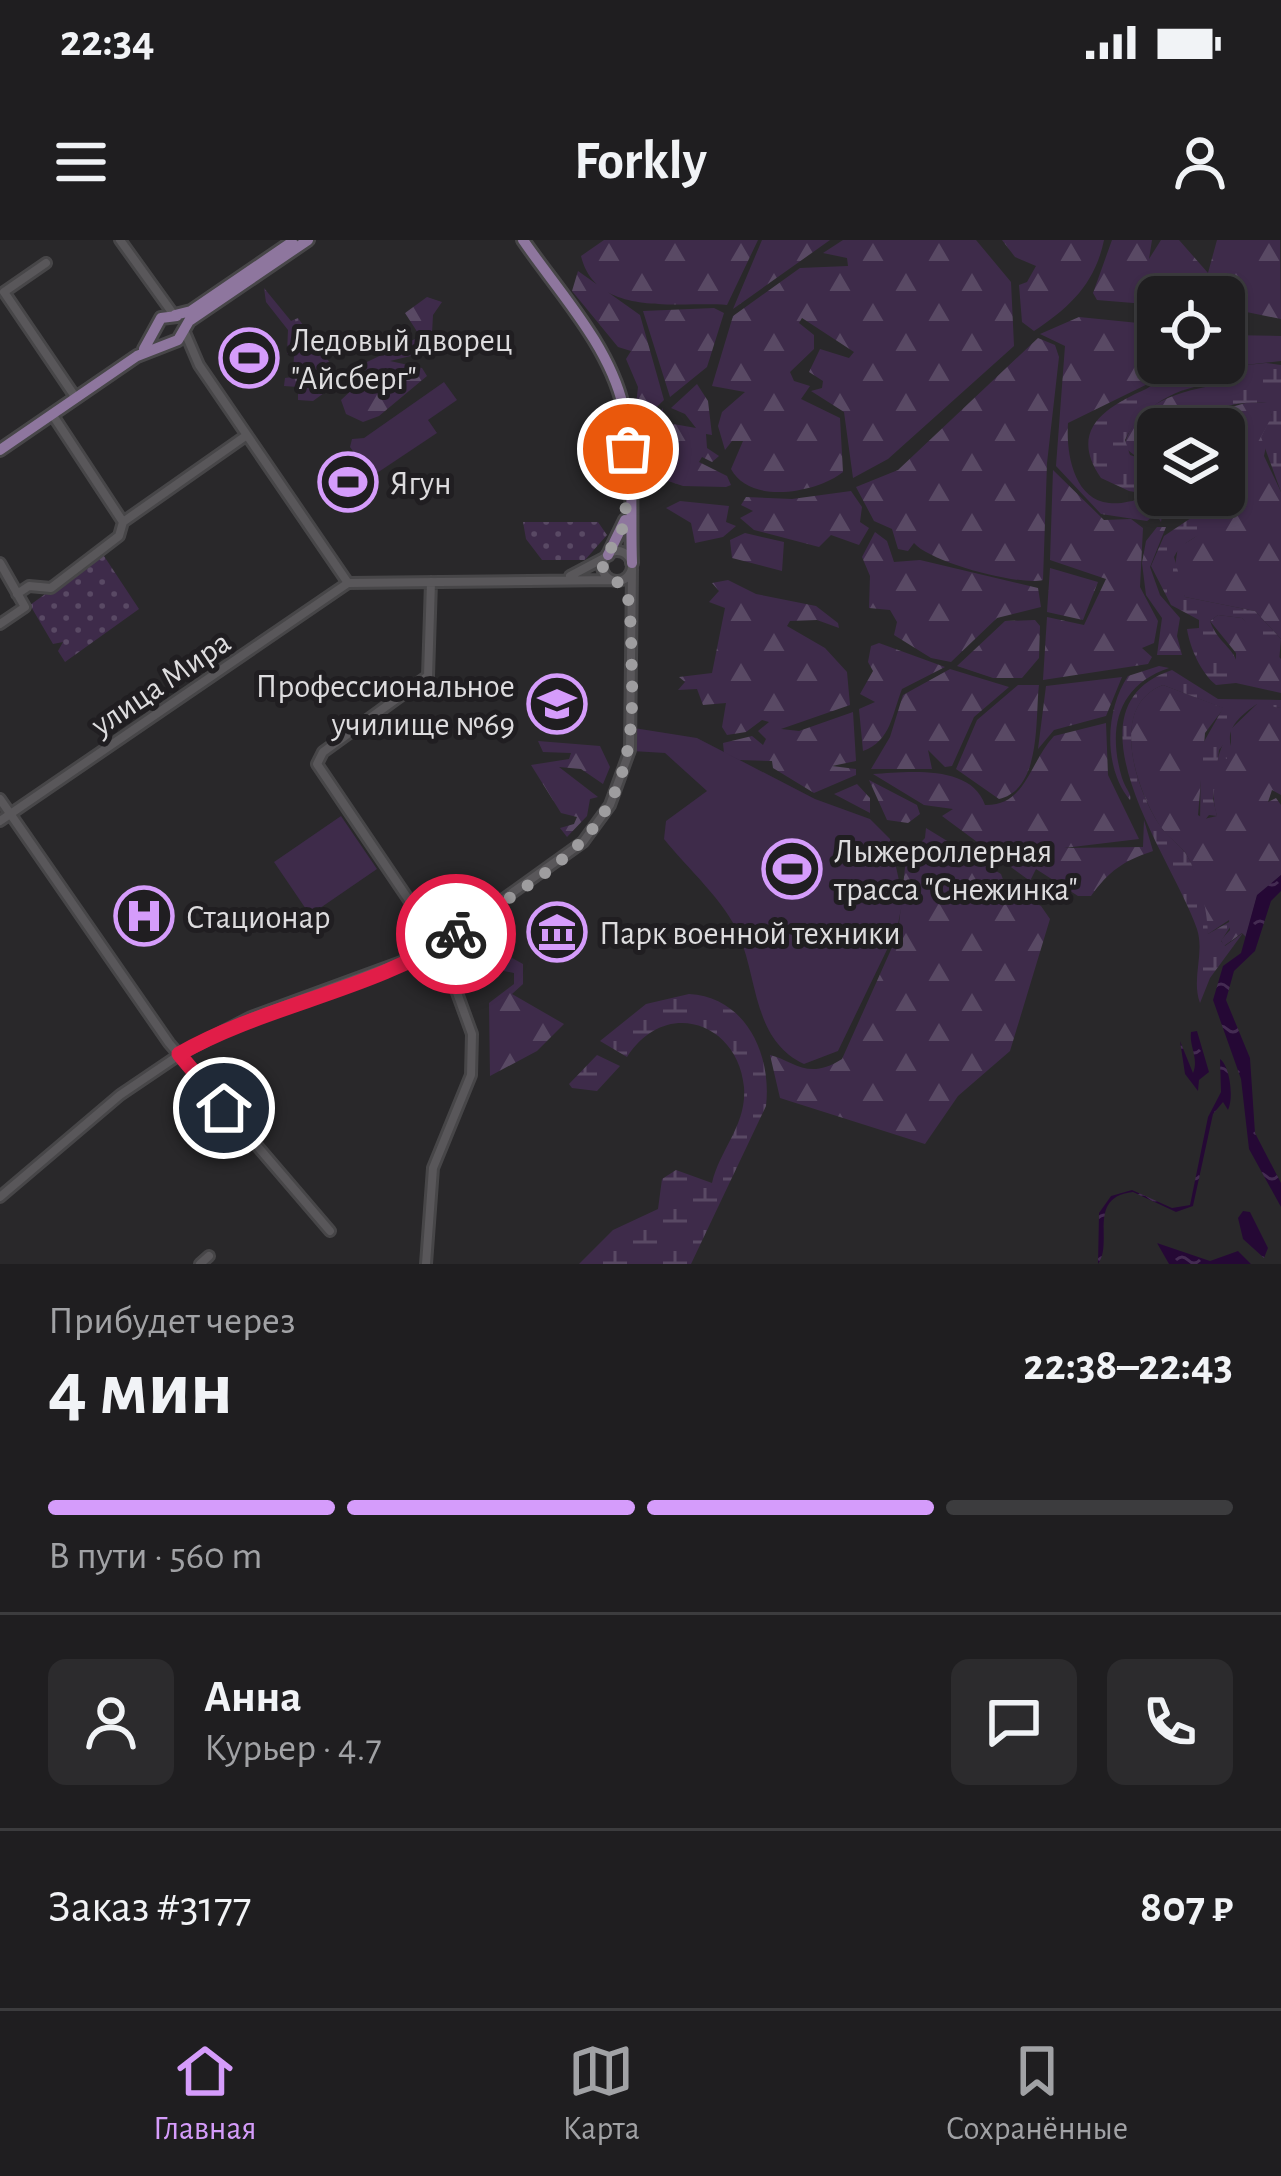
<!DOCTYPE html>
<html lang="ru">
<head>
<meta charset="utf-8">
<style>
  :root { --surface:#1f1e20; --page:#2c2b2d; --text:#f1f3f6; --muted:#a1a2a5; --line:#3c3c3e; --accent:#d59cfb }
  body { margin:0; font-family:"Alegreya Sans",sans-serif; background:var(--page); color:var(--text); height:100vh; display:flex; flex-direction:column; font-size:45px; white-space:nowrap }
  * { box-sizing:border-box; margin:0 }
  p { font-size:39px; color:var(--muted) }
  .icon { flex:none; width:66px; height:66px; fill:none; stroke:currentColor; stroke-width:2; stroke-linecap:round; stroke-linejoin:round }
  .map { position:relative; height:1024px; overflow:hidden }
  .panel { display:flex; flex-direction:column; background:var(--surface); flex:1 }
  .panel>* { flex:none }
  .buttons { position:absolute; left:1137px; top:36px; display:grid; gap:24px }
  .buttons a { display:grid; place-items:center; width:108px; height:108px; border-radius:18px; background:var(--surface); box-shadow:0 3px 9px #0004,0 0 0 3px var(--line); font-size:60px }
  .pin { position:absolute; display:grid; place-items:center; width:102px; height:102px; color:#fff; margin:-51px; border:6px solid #fff; border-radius:50%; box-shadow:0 3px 12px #0007 }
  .courier { position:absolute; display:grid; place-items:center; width:120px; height:120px; margin:-60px; border:9px solid #e11d48; border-radius:50%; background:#fff; color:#222; box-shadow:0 3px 15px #0007 }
  .head em { font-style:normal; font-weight:700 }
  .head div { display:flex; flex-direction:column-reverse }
  .head { display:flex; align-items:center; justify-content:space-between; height:204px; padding:0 48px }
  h1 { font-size:78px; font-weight:700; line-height:90px }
  .bar { display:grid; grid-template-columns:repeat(4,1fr); gap:18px 12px; align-content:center; height:144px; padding:0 48px }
  .bar i { height:15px; border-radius:9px; background:var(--line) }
  .bar .active { background:var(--accent) }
  .bar p { grid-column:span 4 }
  .line { display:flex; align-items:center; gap:30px; padding:0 48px; border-top:3px solid var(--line) }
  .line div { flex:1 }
  .round { display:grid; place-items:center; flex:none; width:126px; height:126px; border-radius:18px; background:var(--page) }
  .status { display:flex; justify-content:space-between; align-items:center; height:84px; padding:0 60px; background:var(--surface); direction:ltr }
  .status svg { height:33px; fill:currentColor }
  header { display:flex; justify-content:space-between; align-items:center; height:156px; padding:0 48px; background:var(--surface); font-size:54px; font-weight:700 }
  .menu { display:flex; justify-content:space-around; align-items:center; height:168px; border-top:3px solid var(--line); background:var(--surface); font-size:33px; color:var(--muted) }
  .menu a { display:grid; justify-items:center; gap:6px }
  .menu .active { color:var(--accent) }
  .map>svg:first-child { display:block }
  .grass { fill:url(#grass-tufts) }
  .forest { fill:url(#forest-firs) }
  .wetland { fill:url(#wetland-marsh) }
  .park { fill:url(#park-dots) }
  .garden { fill:#3e2b4a }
  .water { fill:url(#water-ripples) }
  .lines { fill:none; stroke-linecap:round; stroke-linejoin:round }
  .minor-casing { stroke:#474648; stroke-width:14 }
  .major-casing { stroke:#474648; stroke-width:16 }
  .minor { stroke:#59575a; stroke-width:8 }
  .major { stroke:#8e769e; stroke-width:10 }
  .done { stroke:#9e9d9f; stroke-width:12; stroke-dasharray:0 21.6 }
  .route { stroke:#e11d48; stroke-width:15 }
  .labels { text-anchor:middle; stroke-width:10; stroke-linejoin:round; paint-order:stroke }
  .poi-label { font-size:33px; fill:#dddcde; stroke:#201e21; text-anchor:start }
  .street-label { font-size:33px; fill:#dddcde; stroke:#201e21 }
</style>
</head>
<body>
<div class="status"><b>22:34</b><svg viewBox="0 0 49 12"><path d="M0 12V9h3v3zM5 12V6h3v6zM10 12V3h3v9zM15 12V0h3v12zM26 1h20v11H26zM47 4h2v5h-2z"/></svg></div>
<header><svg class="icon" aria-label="menu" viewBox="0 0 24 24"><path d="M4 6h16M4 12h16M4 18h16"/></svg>Forkly<svg class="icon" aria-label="person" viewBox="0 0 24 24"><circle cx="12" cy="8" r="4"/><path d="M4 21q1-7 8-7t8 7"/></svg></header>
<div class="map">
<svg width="1281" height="1024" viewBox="0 0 1281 1024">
  <defs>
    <pattern id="grass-tufts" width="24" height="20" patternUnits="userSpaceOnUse" patternTransform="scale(3)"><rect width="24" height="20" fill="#3e2b4a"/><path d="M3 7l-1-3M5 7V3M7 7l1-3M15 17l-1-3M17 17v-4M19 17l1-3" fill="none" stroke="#594964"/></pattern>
    <pattern id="forest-firs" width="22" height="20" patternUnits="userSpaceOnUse" patternTransform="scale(3)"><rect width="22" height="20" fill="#3e2b4a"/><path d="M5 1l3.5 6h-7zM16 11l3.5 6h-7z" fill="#594964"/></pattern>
    <pattern id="wetland-marsh" width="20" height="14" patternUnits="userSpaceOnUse" patternTransform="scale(3)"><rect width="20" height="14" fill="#3e2b4a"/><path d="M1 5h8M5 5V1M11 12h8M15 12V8" fill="none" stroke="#594964"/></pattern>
    <pattern id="park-dots" width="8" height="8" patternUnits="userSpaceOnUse" patternTransform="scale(3)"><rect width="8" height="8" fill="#3e2b4a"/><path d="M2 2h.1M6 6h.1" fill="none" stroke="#594964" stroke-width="1.8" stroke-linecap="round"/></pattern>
    <pattern id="water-ripples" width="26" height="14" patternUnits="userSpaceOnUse" patternTransform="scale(3)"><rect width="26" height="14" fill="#250835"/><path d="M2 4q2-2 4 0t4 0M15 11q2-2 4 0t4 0" fill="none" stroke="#442b52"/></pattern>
  </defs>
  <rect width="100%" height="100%" fill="#29282a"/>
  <path class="grass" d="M 264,48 L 291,81 L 298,78 L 342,140 L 313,161 L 298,160 L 298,147 L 284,146 L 285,138 L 293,137 L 294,115 L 287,114 L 288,90 L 266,62 Z"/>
  <path class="forest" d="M 604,0 L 758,0 L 727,65 C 681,61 596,79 581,16 Z
    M 762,0 L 830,0 L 733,69 Z
    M 843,0 L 976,0 L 1011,42 L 1014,106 L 888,219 L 853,238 L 844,172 L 811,151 L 822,148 L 823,141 L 809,132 L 820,109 L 849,118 L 854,112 L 802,78 L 799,83 L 814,95 L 814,109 L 790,132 L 794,141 L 810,146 L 801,159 L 840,178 L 843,232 C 818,252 751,266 731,229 L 743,201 L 732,201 L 725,210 L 718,186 L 722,172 L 745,152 L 712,146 L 733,76 L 800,28 L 848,26 L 847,18 L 823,13 Z
    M 1002,0 L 1104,0 C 1095,44 1069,68 1034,91 L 1022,82 L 1019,45 L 1027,42 L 1036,26 L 1015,17 Z
    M 1112,0 L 1152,0 L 1149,19 L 1161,0 L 1179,0 L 1208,33 L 1217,0 L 1280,0 L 1281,79 L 1227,68 L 1237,50 L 1223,43 L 1211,49 L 1209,57 L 1158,57 L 1158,65 L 1097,60 L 1093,53 Z
    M 578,31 L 640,75 L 664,160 L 647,176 L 636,165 L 638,147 L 626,119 L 631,111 L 618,107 L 572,51 Z
    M 427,57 L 442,62 L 433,75 L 431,111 L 390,121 L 422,128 L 427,136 L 379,176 L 363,182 L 346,174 L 341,160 L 355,147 L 346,132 L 415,99 L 418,93 L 405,73 Z
    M 714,68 L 724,73 L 707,127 L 670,157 L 643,71 Z
    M 1079,77 L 1158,85 L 1158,123 L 1224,123 L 1224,95 L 1281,96 L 1281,121 L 1170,133 L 1068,183 C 1066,212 1073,259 1109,263 C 1123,265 1135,258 1149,260 L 1162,276 L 1161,282 L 1156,274 L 1147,281 L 1101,274 L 1056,226 L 1065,106 L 1040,94 Z
    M 1038,98 L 1055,105 L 1059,117 L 1047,223 L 1043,340 C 1018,346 930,322 914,303 L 908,311 L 898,309 L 892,289 L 874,281 L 856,247 L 898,230 Z
    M 697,144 L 708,161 L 712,195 L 706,194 L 707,208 L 719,216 L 712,222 L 702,217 L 699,222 L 727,236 L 731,245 L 726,247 L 683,246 L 644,233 L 644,193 L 663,168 L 662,182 L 696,188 L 685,174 L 671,168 Z
    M 1222,144 L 1233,146 L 1177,183 L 1178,189 L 1158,189 L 1158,224 L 1143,222 L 1124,207 C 1135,161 1181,151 1222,144 Z
    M 1249,162 L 1268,163 L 1272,176 L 1264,216 L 1281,252 L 1281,399 L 1255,371 L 1185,357 L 1174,332 L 1178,307 C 1234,280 1224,244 1224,189 L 1192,189 L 1204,175 Z
    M 1053,230 L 1104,280 L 1131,279 L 1143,288 L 1140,347 L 1158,381 L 1154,403 L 1142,408 L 1152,417 L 1148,424 L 1043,440 L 1047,377 L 1084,385 L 1106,339 L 1050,320 Z
    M 851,251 L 862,267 L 860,282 L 869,288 L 859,305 L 831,295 L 819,307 L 754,290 L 740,278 L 753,271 L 741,265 L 746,257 L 792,259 Z
    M 680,261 L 729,266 L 726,282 L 736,286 L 723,297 L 695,303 L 691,283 L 666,268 Z
    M 1157,287 L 1166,287 L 1150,327 L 1160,355 L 1180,378 L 1177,396 L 1182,415 L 1157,415 L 1162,378 L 1146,355 L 1142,323 L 1146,301 Z
    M 875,292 L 887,301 L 894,322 L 920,320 L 1038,348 L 1041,367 L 997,378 L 951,422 L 931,418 L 894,395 L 897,382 L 890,370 L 869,368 L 870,336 L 862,317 Z
    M 745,293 L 784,302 L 782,331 L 732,318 L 730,300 Z
    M 1050,328 L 1098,342 L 1083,380 L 1047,372 Z
    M 728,340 L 756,354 L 816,366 L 838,383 L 839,388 L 817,380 L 790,381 L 787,386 L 825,408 L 847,432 L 850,465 L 781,489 L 799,491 L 853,472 L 856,521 L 832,526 L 856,529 L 856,535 L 814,553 L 773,528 L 772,521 L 739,520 L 724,513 L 723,503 L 752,496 L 763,505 L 766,499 L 758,491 L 769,482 L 762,480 L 746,492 L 727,495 L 722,487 L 726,463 L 703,465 L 697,449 L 678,450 L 685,442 L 679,437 L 712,433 L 725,368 L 709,362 L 719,351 L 712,343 Z
    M 1218,375 L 1242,378 L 1281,419 L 1281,453 L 1236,443 L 1236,413 L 1210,381 Z
    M 1035,380 L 1040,386 L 1039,418 L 1022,438 L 993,438 L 957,426 L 1005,381 Z
    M 879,403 L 945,427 L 902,449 C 892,474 891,501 863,511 L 859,469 L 875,462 L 860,454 L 873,431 L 868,422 L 871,406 Z
    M 1159,426 L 1169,428 C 1118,445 1107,488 1122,538 C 1126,550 1132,554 1130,560 C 1103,528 1105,470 1128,436 Z
    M 950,429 L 1009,447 L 974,477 L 952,526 L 945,527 L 928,510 L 932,529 L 871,529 L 890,497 L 903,455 Z
    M 1122,437 L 1106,476 L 1054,490 L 1038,509 L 1046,446 Z
    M 1018,445 L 1039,445 C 1035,478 1042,549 999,559 L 956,529 L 977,480 Z
    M 1163,445 L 1224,468 L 1205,493 L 1198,575 L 1204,579 L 1217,576 C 1210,554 1214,524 1223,504 L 1231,509 L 1231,489 L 1258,463 L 1281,468 L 1281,555 L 1272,550 L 1268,562 L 1276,558 L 1281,565 L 1281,635 L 1257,656 L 1246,697 L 1242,693 L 1224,706 L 1221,700 L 1230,690 L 1229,680 L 1208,694 C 1202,670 1200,644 1190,621 C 1183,605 1169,600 1160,586 C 1137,551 1107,466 1163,445 Z
    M 1106,483 L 1108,535 L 1139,599 L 1064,608 L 1143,607 L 1144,580 L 1153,611 C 1123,621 1109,631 1091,656 L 1078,656 L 1036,629 L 1030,641 L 942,576 L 953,569 L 924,565 L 873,534 C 908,532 971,524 985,565 C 1026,566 1029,523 1054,496 Z
    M 538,501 L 600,506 L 610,527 L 603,544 L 581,529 L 559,527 L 598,557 L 590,559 L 587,576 L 567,597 L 560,588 L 574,584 L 577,577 L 561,573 L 531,525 L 569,519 L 571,513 L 543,512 Z
    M 869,540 L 917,565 L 920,574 L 908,583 L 887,580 Z
    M 857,544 L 870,558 L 870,573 L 834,554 Z
    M 926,588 L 1001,634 L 1006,648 L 1041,666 L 1050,679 L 1010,811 L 958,856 L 925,904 L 780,858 L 770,815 C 794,821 808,841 842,819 L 898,694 L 906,618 L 925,598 Z
    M 505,714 L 523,724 L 523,744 L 512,754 L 564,784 L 537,811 L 490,836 L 489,763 L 514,744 L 514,733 L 504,731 L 500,719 Z"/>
  <path class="wetland" d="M 1266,123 L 1281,125 L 1281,252 L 1261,197 L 1272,176 L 1267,163 C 1238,161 1212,166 1192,189 L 1178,189 L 1176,183 L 1231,146 C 1191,138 1142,163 1125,200 L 1130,215 L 1158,224 L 1158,255 L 1221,255 C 1231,295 1187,290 1174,317 L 1185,357 L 1255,371 L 1281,399 L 1279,422 L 1242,378 L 1218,375 L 1210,381 C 1219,408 1246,411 1236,443 L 1216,445 C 1201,433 1190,408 1187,389 L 1199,388 L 1199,380 L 1171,365 L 1151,326 L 1164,296 L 1191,278 L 1189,261 L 1129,251 L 1101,238 C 1067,189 1108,166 1146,149 C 1154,145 1161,137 1171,135 C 1201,126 1235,127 1266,123 Z
    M 1172,430 L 1218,459 L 1281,460 L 1281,468 L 1257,464 C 1238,477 1221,492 1235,515 L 1226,519 L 1223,505 L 1219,510 L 1213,559 L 1217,576 L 1209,575 L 1200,586 L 1201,507 L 1223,468 L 1163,445 C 1107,466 1137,553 1161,587 C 1171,601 1184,606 1191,623 C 1202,648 1207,670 1208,694 L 1236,678 L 1221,701 L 1225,706 L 1243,693 L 1210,738 L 1200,763 C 1191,738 1205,714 1197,689 C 1175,622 1057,468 1172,430 Z
    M 689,754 C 746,757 772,815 766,866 L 691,1024 L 579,1024 L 613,990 L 658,969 L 662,939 L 676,930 L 712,943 C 720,909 747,885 744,847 C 738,782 665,757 627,817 L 600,801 L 646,764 Z
    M 597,815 L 620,826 L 597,851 L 572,848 L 569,844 Z"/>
  <path class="park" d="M 523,282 L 598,282 L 607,295 L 585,320 L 542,320 L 526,299 Z
    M 102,313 L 139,369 L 65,422 L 58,411 L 63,402 L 53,404 L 30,365 Z"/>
  <path class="garden" d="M 444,142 L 457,160 L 428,180 L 437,193 L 371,237 L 350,207 L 352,199 L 364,198 Z
    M 634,488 L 697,498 L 815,559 L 870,579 L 890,599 L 903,659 L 897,689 L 838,811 L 804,824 C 753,800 758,740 739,695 C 725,661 687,628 664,599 L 666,581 L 707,551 L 665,513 L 632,511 Z
    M 341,576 L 377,629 L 310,675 L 274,622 Z"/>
  <path class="water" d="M 1281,635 L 1281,651 L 1271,661 L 1255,711 L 1234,731 L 1226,760 L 1250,818 L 1255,893 L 1281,943 L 1281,967 L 1249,909 L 1241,839 L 1213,760 L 1223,726 L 1241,713 L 1257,655 Z
    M 1197,791 L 1209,832 L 1199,840 L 1198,851 L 1185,834 L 1180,801 L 1193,833 C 1199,818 1189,807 1191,792 Z
    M 1220,819 C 1230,826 1234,858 1228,870 L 1223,862 L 1213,874 L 1193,966 L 1176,972 L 1133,952 C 1086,957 1114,1003 1098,1024 L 1099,973 L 1111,956 L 1132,950 L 1172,968 L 1190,965 L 1208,877 L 1221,852 Z
    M 1243,971 L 1250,972 L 1268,1008 L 1264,1018 L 1243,999 L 1238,978 Z
    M 1157,1003 L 1210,1021 L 1238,1011 L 1251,1024 L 1169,1024 Z"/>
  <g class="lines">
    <g class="minor-casing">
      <path id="minor" d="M 120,0 L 174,75
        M 46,23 L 4,52 L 76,158
        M 184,90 L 199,125 L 348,343
        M 52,174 L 123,282
        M602 326a15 15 0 1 1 30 0a15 15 0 1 1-30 0Z
        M 0,323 L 25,367 L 0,384
        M 570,336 L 604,318
        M 348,343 L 612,340
        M 17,354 L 29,346 L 51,348 L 119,296 L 123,282 L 247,195
        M 0,559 L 169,803 L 330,991
        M 0,581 L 348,343
        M 0,957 L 120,855 L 185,811 L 251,777 L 431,711 L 583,602 L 610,565 L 630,510 L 632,329
        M 200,1024 L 209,1016
        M 426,1024 L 433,928 L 471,835 L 472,794 L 440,706 L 317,524 L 323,512 L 428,436 L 431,342"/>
    </g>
    <g class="major-casing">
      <path id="major" d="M 523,0 C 558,51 609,105 623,166 C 635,215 630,272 632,323
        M 175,75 L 191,71 L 292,2
        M 144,109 L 161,78 L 177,76
        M 0,210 L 137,116 L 178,100 L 189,81 L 308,0
        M 608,315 L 625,280"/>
    </g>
    <use href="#minor" class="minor"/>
    <use href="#major" class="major"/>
  </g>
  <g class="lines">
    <path class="done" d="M 456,694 C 567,617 636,592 632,441 C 631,413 632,385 628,358 C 625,339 606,342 602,324 L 625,284 L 628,209"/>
    <path class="route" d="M 224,868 L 179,814 C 266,764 376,750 456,694"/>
  </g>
  <defs>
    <g id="stadium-ring" transform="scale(3)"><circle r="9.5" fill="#201e21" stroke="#d59cfb" stroke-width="1.5"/><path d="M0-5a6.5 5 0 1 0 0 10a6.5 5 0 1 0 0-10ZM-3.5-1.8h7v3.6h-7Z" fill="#d59cfb"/></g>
    <g id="university-ring" transform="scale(3)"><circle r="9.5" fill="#201e21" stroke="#d59cfb" stroke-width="1.5"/><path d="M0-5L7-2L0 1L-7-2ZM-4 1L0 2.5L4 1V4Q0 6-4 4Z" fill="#d59cfb"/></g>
    <g id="hospital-ring" transform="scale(3)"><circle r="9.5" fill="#201e21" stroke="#d59cfb" stroke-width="1.5"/><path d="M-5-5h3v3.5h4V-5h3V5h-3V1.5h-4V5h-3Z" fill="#d59cfb"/></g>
    <g id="museum-ring" transform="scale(3)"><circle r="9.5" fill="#201e21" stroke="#d59cfb" stroke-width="1.5"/><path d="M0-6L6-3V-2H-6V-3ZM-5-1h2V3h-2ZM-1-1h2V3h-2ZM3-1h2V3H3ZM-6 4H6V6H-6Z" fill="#d59cfb"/></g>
  </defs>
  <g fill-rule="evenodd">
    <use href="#stadium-ring" x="249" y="118"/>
    <use href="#stadium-ring" x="348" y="242"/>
    <use href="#university-ring" x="557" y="464"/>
    <use href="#stadium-ring" x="792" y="629"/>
    <use href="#hospital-ring" x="144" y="676"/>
    <use href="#museum-ring" x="557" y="692"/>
  </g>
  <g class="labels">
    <g class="poi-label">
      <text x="291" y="111">Ледовый дворец<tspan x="291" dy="38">"Айсберг"</tspan></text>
      <text x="390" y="254">Ягун</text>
      <text x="515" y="457" text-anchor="end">Профессиональное<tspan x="515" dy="38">училище №69</tspan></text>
      <text x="834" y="622">Лыжероллерная<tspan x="834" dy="38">трасса "Снежинка"</tspan></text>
      <text x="186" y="688">Стационар</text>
      <text x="599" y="704">Парк военной техники</text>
    </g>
    <g class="street-label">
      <text transform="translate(160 442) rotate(-34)" y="12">улица Мира</text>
    </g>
  </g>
</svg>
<div class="buttons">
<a><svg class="icon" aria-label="locate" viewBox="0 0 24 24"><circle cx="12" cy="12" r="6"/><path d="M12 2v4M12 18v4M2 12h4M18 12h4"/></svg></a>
<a><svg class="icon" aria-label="layers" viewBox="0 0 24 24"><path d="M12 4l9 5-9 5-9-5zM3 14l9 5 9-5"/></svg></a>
</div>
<div class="pin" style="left:628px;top:209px;background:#ea580c"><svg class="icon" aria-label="bag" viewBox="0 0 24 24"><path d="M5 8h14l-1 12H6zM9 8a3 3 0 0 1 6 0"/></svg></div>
<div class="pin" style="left:224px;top:868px;background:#1f2937"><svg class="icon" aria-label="home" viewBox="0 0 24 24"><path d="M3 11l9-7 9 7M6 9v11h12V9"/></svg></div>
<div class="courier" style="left:456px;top:694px"><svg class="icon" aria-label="bike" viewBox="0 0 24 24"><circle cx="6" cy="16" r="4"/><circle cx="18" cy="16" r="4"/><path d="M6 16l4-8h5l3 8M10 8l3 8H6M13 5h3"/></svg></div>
</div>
<section class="panel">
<div class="head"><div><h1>4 мин</h1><p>Прибудет через</p></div><em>22:38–22:43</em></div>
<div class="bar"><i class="active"></i><i class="active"></i><i class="active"></i><i></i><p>В пути · 560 m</p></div>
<div class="line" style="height:216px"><a class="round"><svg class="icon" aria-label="person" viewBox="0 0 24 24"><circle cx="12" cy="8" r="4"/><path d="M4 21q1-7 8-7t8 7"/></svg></a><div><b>Анна</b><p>Курьер · 4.7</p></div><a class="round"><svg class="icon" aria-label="chat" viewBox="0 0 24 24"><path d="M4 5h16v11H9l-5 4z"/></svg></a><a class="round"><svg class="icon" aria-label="phone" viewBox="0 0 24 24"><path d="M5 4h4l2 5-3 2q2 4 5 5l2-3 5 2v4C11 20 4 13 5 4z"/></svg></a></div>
<div class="line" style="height:156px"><div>Заказ #3177</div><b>807 ₽</b></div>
</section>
<nav class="menu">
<a class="active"><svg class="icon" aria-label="home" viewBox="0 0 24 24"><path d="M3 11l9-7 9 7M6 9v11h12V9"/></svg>Главная</a>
<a><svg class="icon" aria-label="map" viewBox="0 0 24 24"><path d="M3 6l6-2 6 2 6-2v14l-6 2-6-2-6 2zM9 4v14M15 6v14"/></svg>Карта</a>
<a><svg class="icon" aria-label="saved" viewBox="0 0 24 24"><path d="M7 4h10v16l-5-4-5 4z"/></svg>Сохранённые</a>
</nav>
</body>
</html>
